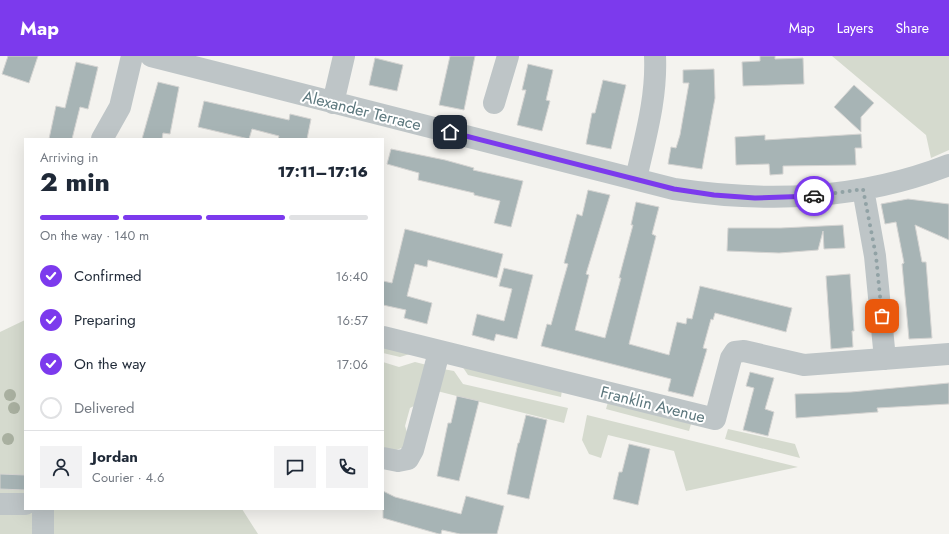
<!DOCTYPE html>
<html lang="en">
<head>
<meta charset="utf-8">
<style>
  :root { --surface:#fff; --page:#f2f2f3; --text:#1f2937; --muted:#747a83; --line:#e0e1e3; --accent:#7c3aed }
  body { margin:0; font-family:Jost,sans-serif; background:var(--page); color:var(--text); height:100vh; display:flex; flex-direction:column; font-size:15px; white-space:nowrap }
  * { box-sizing:border-box; margin:0 }
  p { font-size:13px; color:var(--muted) }
  .icon { flex:none; width:22px; height:22px; fill:none; stroke:currentColor; stroke-width:2; stroke-linecap:round; stroke-linejoin:round }
  .map { position:relative; flex:1; overflow:hidden }
  .sheet { position:absolute; left:24px; top:82px; width:360px; height:372px; display:flex; flex-direction:column; background:var(--surface); border-radius:0px; box-shadow:0 4px 16px #0002 }
  .sheet>* { flex:none }
  .pin { position:absolute; display:grid; place-items:center; width:34px; height:34px; color:#fff; margin:-17px; border-radius:8px; box-shadow:0 2px 6px #0006 }
  .courier { position:absolute; display:grid; place-items:center; width:40px; height:40px; margin:-20px; border:3px solid #7c3aed; border-radius:50%; background:#fff; color:#222; box-shadow:0 1px 5px #0007 }
  .head em { font-style:normal; font-weight:800 }
  .head div { display:flex; flex-direction:column-reverse }
  .head { display:flex; align-items:center; justify-content:space-between; height:68px; padding:0 16px }
  h1 { font-size:26px; font-weight:800; line-height:30px }
  .bar { display:grid; grid-template-columns:repeat(4,1fr); gap:6px 4px; align-content:center; height:48px; padding:0 16px }
  .bar i { height:5px; border-radius:3px; background:var(--line) }
  .bar .active { background:var(--accent) }
  .bar p { grid-column:span 4 }
  .line { display:flex; align-items:center; gap:10px; padding:0 16px; border-top:1px solid var(--line) }
  .line div { flex:1 }
  .round { display:grid; place-items:center; flex:none; width:42px; height:42px; border-radius:0px; background:var(--page) }
  ol { padding:0 16px; list-style:none }
  li { display:flex; align-items:center; gap:12px; height:44px }
  li p { margin-inline-start:auto }
  li .icon { padding:4px; border-radius:50%; background:var(--accent); color:#fff; stroke-width:4 }
  li:last-child { color:var(--muted) }
  li i { width:22px; height:22px; border:2px solid var(--line); border-radius:50% }
  header { display:flex; align-items:center; gap:24px; box-sizing:border-box; height:56px; padding:0 20px; background:var(--accent); color:#fff }
  header strong { font-size:19px }
  nav { display:flex; gap:22px; margin-inline-start:auto; font-size:14px }
  .map>svg:first-child { display:block }
  .green { fill:#d5dace }
  .building { fill:#a7b4b5; stroke:#d5d4d2 }
  .lines { fill:none; stroke-linecap:round; stroke-linejoin:round }
  .minor { stroke:#bec5c7; stroke-width:22 }
  .tree { fill:#a9b0a0 }
  .done { stroke:#91a2a5; stroke-width:4; stroke-dasharray:0 7.2 }
  .route { stroke:#7c3aed; stroke-width:5 }
  .labels { text-anchor:middle; stroke-width:4; stroke-linejoin:round; paint-order:stroke }
  .street-label { font-size:16px; fill:#5c777d; stroke:#fff }
</style>
</head>
<body>
<header>
<strong>Map</strong>
<nav><a>Map</a><a>Layers</a><a>Share</a></nav>
</header>
<div class="map">
<svg width="949" height="478" viewBox="0 0 949 478">
  <rect width="100%" height="100%" fill="#f4f3ef"/>
  <path class="green" d="M 832,0 L 949,0 L 949,94 L 931,102 L 926,79 Z
    M 25,264 L 25,453 L 242,453 L 258,478 L 0,478 L 0,276 Z
    M 383,289 L 413,297 L 400,301 L 383,297 Z
    M 383,306 L 399,311 L 415,306 L 427,309 L 418,348 L 410,352 L 405,370 L 409,382 L 404,391 L 394,395 L 383,391 Z
    M 460,307 L 562,334 L 561,341 L 468,319 Z
    M 443,313 L 454,315 L 463,328 L 568,352 L 564,367 L 437,335 Z
    M 608,346 L 691,368 L 689,375 L 606,353 Z
    M 587,359 L 798,411 L 686,435 L 674,395 L 608,379 L 601,402 L 589,398 L 582,384 Z
    M 728,373 L 795,388 L 800,402 L 725,383 Z"/>
  <path class="building" d="M 8,0 L 38,0 L 29,27 L 2,18 Z
    M 450,0 L 475,0 L 464,54 L 439,49 Z
    M 760,0 L 775,0 L 775,3 L 803,2 L 804,28 L 743,30 L 742,6 L 760,5 Z
    M 375,2 L 403,9 L 397,35 L 369,29 Z
    M 76,6 L 98,11 L 88,53 L 80,51 L 72,83 L 49,83 L 56,50 L 65,52 Z
    M 528,8 L 553,14 L 546,44 L 550,45 L 542,75 L 517,69 L 526,34 L 522,34 Z
    M 714,13 L 715,42 L 702,113 L 668,108 L 671,91 L 676,92 L 680,79 L 689,27 L 683,27 L 683,14 Z
    M 603,24 L 626,29 L 611,93 L 586,88 L 592,57 L 595,57 Z
    M 158,26 L 179,31 L 170,78 L 163,77 L 162,83 L 142,83 Z
    M 854,29 L 874,47 L 861,61 L 861,76 L 834,51 Z
    M 204,45 L 289,64 L 290,58 L 311,63 L 307,83 L 278,83 L 279,80 L 252,73 L 249,83 L 198,71 Z
    M 861,78 L 862,92 L 855,92 L 856,109 L 783,110 L 783,118 L 770,119 L 769,108 L 736,109 L 735,81 L 765,79 L 765,84 Z
    M 391,93 L 445,104 L 474,112 L 473,114 L 523,125 L 511,171 L 494,167 L 500,145 L 474,139 L 474,137 L 418,124 L 419,117 L 387,108 Z
    M 588,134 L 610,139 L 586,218 L 589,219 L 575,274 L 605,282 L 621,222 L 619,222 L 633,169 L 631,169 L 636,146 L 659,151 L 652,178 L 656,180 L 629,288 L 669,299 L 677,266 L 686,268 L 687,262 L 692,263 L 700,230 L 792,252 L 786,276 L 715,257 L 713,264 L 711,263 L 703,292 L 707,293 L 693,341 L 668,335 L 671,323 L 541,290 L 547,268 L 551,269 L 562,229 L 568,208 L 564,207 L 577,158 L 582,160 Z
    M 908,143 L 949,148 L 949,184 L 915,169 L 922,206 L 926,206 L 932,282 L 909,283 L 902,208 L 904,207 L 896,166 L 885,168 L 881,148 Z
    M 843,169 L 845,192 L 824,193 L 823,175 L 818,194 L 779,197 L 727,195 L 728,172 L 781,172 Z
    M 405,173 L 503,198 L 497,222 L 428,204 L 427,211 L 415,208 L 407,240 L 432,247 L 427,268 L 404,262 L 406,254 L 383,249 L 383,225 L 392,227 Z
    M 504,212 L 533,219 L 517,283 L 496,278 L 494,285 L 472,279 L 477,258 L 504,265 L 512,233 L 499,230 Z
    M 850,218 L 854,275 L 852,275 L 853,291 L 831,293 L 826,220 Z
    M 750,316 L 774,322 L 765,353 L 774,356 L 768,380 L 743,374 L 754,332 L 746,330 Z
    M 949,327 L 949,348 L 877,352 L 878,356 L 796,362 L 795,338 L 851,336 Z
    M 457,340 L 479,345 L 459,425 L 437,420 L 448,367 L 451,367 Z
    M 526,359 L 547,364 L 529,443 L 507,438 L 518,387 L 519,387 Z
    M 629,388 L 650,393 L 638,449 L 613,443 L 619,416 L 622,416 Z
    M 0,418 L 25,419 L 25,434 L 0,433 Z
    M 383,435 L 395,441 L 461,458 L 466,440 L 504,450 L 497,478 L 460,478 L 442,474 L 441,478 L 439,478 L 383,462 Z"/>
  <g class="lines">
    <path class="minor" d="M 151,0 L 674,133 C 768,147 860,144 949,109
      M 333,47 L 344,0
      M 494,47 L 508,0
      M 102,83 L 120,51 L 132,0
      M 636,123 C 645,82 657,42 655,0
      M 863,133 L 875,200 L 885,303
      M 383,281 L 715,363 L 731,302 L 735,296 L 744,295 L 804,309 L 949,298
      M 383,402 L 398,405 L 408,403 L 413,394 L 439,296
      M 0,448 L 25,448
      M 43,478 L 43,453"/>
  </g>
  <g class="tree">
    <circle cx="10" cy="339" r="6"/>
    <circle cx="14" cy="352" r="6"/>
    <circle cx="8" cy="383" r="6"/>
  </g>
  <g class="lines">
    <path class="done" d="M 814,140 L 863,133 L 876,200 L 882,260"/>
    <path class="route" d="M 450,76 L 674,133 L 714,139 L 755,142 L 814,140"/>
  </g>
  <g class="labels">
    <g class="street-label">
      <text transform="translate(362 54) rotate(14)" y="6">Alexander Terrace</text>
      <text transform="translate(653 348) rotate(14)" y="6">Franklin Avenue</text>
    </g>
  </g>
</svg>
<div class="pin" style="left:882px;top:260px;background:#ea580c"><svg class="icon" aria-label="bag" viewBox="0 0 24 24"><path d="M5 8h14l-1 12H6zM9 8a3 3 0 0 1 6 0"/></svg></div>
<div class="pin" style="left:450px;top:76px;background:#1f2937"><svg class="icon" aria-label="home" viewBox="0 0 24 24"><path d="M3 11l9-7 9 7M6 9v11h12V9"/></svg></div>
<div class="courier" style="left:814px;top:140px"><svg class="icon" aria-label="car" viewBox="0 0 24 24"><path d="M5 17H2v-5l4-1 3-4h7l3 4 3 1v5h-3M9 17h6M6 11h13"/><circle cx="7" cy="17" r="2"/><circle cx="17" cy="17" r="2"/></svg></div>
<section class="sheet">
<div class="head"><div><h1>2 min</h1><p>Arriving in</p></div><em>17:11–17:16</em></div>
<div class="bar"><i class="active"></i><i class="active"></i><i class="active"></i><i></i><p>On the way · 140 m</p></div>
<ol>
<li><svg class="icon" aria-label="check" viewBox="0 0 24 24"><path d="M5 12l5 5 9-10"/></svg>Confirmed<p>16:40</p></li>
<li><svg class="icon" aria-label="check" viewBox="0 0 24 24"><path d="M5 12l5 5 9-10"/></svg>Preparing<p>16:57</p></li>
<li><svg class="icon" aria-label="check" viewBox="0 0 24 24"><path d="M5 12l5 5 9-10"/></svg>On the way<p>17:06</p></li>
<li><i></i>Delivered</li>
</ol>
<div class="line" style="height:72px"><a class="round"><svg class="icon" aria-label="person" viewBox="0 0 24 24"><circle cx="12" cy="8" r="4"/><path d="M4 21q1-7 8-7t8 7"/></svg></a><div><b>Jordan</b><p>Courier · 4.6</p></div><a class="round"><svg class="icon" aria-label="chat" viewBox="0 0 24 24"><path d="M4 5h16v11H9l-5 4z"/></svg></a><a class="round"><svg class="icon" aria-label="phone" viewBox="0 0 24 24"><path d="M5 4h4l2 5-3 2q2 4 5 5l2-3 5 2v4C11 20 4 13 5 4z"/></svg></a></div>
</section>
</div>
</body>
</html>
